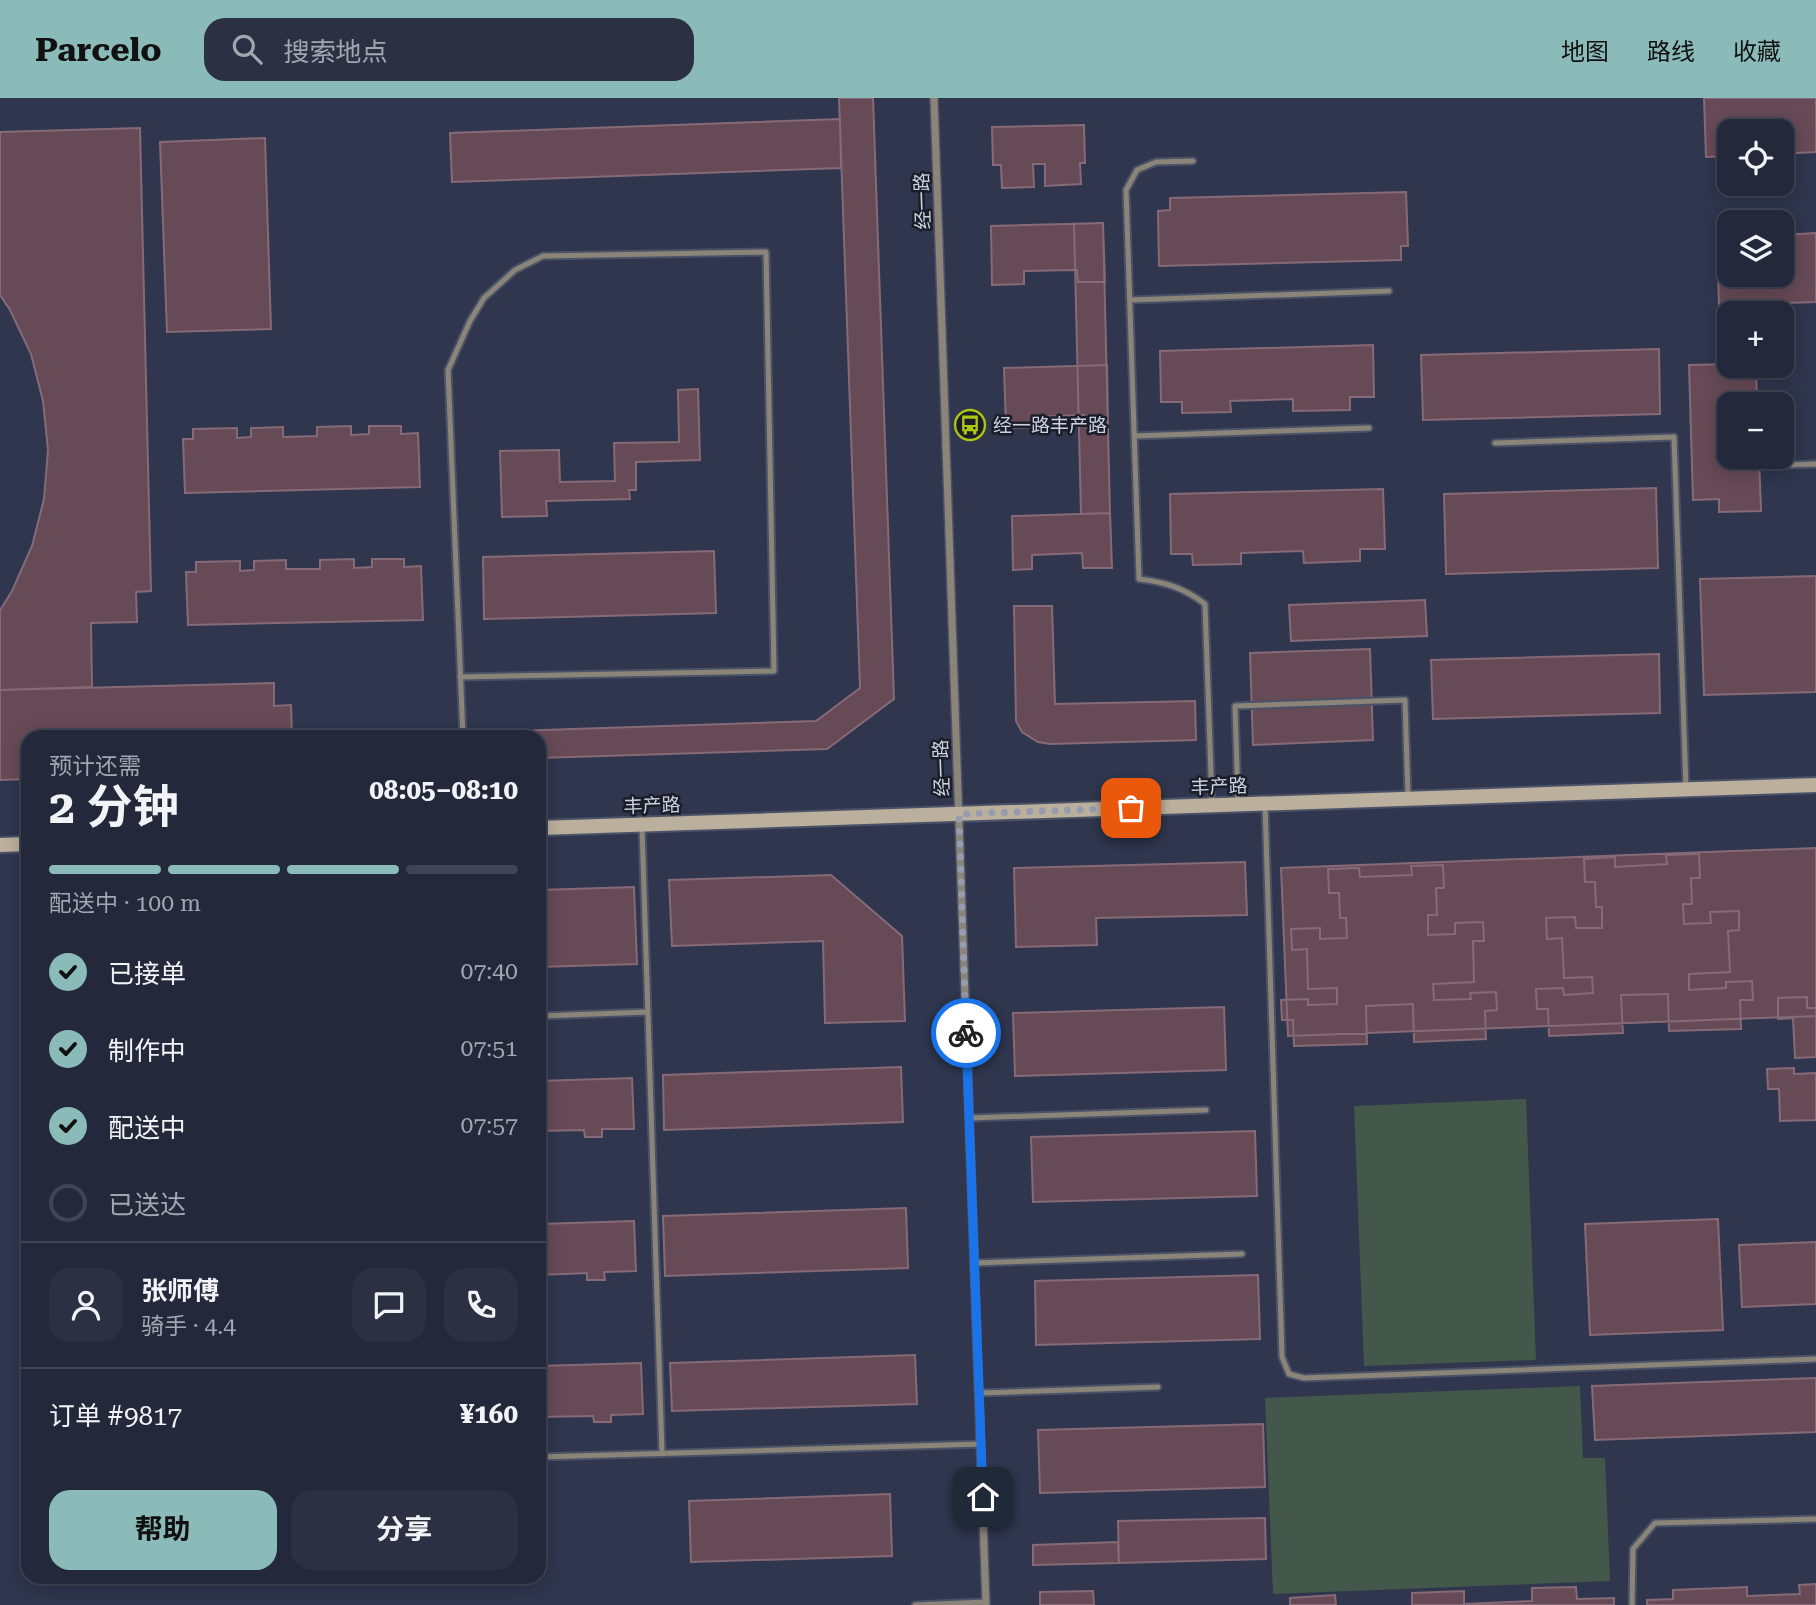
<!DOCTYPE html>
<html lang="zh">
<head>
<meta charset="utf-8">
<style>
  :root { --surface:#23283a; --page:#2b3042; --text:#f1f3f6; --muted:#a3a6af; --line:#404454; --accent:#8bbbb9 }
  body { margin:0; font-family:"Roboto Serif","Noto Sans SC",serif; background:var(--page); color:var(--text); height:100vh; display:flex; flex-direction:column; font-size:26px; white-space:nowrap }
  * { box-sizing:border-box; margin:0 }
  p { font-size:23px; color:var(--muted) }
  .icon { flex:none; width:38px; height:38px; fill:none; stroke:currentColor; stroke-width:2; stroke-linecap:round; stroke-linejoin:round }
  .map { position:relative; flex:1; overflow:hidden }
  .drawer { position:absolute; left:21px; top:632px; width:525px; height:854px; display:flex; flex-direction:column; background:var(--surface); border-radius:21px; box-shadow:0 4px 18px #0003,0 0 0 2px var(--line) }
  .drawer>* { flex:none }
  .buttons { position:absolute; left:1717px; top:21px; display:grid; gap:14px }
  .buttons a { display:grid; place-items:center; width:77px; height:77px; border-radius:14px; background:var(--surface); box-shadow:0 4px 18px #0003,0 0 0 2px var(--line); font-size:35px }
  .pin { position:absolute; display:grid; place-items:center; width:60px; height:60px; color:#fff; margin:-30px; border-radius:14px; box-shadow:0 4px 10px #0006 }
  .courier { position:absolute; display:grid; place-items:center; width:70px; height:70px; margin:-35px; border:5px solid #1a73e8; border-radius:50%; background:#fff; color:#222; box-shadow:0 2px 9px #0007 }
  .summary em { font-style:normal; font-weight:700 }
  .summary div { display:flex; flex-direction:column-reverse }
  .summary { display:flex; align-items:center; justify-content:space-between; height:119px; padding:0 28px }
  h1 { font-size:46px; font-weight:700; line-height:52px }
  .bar { display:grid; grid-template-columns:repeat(4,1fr); gap:10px 7px; align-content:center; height:84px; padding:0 28px }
  .bar i { height:9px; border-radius:5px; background:var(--line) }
  .bar .selected { background:var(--accent) }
  .bar p { grid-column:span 4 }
  .line { display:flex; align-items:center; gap:18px; padding:0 28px; border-top:2px solid var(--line) }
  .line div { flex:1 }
  .round { display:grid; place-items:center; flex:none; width:74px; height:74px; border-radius:21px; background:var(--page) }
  ol { padding:0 28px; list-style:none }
  li { display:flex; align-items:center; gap:21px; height:77px }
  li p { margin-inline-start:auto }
  li .icon { padding:7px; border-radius:50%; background:var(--accent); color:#111; stroke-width:4 }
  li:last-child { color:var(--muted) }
  li i { width:38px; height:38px; border:4px solid var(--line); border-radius:50% }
  .button { display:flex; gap:14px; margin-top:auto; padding:14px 28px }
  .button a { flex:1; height:80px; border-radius:21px; background:var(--accent); color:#111; font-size:28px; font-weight:700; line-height:80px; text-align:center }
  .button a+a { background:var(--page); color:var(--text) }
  header { display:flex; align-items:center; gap:42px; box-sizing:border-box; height:98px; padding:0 35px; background:var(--accent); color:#111 }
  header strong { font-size:33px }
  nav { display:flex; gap:38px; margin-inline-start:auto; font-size:24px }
  .search { width:490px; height:63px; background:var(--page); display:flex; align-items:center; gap:18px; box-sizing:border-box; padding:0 24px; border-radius:21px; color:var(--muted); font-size:26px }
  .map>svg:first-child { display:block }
  .green { fill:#43584b }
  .building { fill:#664a56; stroke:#876a77; stroke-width:2 }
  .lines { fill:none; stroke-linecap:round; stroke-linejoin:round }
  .lane-casing { stroke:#4b5267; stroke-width:9 }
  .street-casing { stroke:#4b5267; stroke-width:10 }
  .secondary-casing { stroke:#4b5267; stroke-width:18 }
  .lane { stroke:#8b8479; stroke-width:5 }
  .street { stroke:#8b8479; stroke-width:7 }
  .secondary { stroke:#bbaf9d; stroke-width:14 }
  .done { stroke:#969bad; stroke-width:7; stroke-dasharray:0 12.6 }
  .route { stroke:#1a73e8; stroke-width:9 }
  .labels { text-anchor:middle; stroke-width:5; stroke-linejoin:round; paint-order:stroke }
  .street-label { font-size:19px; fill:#cdd2e0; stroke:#1b1e29 }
  .poi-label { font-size:19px; fill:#cdd2e0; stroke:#1b1e29; text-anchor:start }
</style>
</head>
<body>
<header>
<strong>Parcelo</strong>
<div class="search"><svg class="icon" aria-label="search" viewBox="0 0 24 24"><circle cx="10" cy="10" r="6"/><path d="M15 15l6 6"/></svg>搜索地点</div>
<nav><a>地图</a><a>路线</a><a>收藏</a></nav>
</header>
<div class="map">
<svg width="1816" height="1507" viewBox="0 0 1816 1507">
  <rect width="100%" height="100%" fill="#2f364d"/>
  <path class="green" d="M 1526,1001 L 1536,1262 L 1364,1268 L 1354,1008 Z
    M 1580,1288 L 1583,1360 L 1605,1360 L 1610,1483 L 1273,1496 L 1265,1300 Z"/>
  <path class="building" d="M 839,0 L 873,0 L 894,601 L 827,651 L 539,660 L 539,639 L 514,639 L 513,633 L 816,623 L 860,590 Z
    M 1704,0 L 1816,0 L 1816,54 L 1782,56 L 1782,33 L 1729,33 L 1729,58 L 1706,59 Z
    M 840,21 L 841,70 L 452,84 L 450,35 Z
    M 1084,27 L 1085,65 L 1080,65 L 1081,86 L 1045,88 L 1045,66 L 1033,66 L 1034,89 L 1002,90 L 1001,67 L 993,67 L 992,29 Z
    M 140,30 L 151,493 L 136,494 L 137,524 L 91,525 L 92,589 L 0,592 L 0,512 L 12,493 L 32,448 L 44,401 L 48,352 L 43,303 L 31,256 L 10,212 L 0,197 L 0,34 Z
    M 265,40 L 271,231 L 167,234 L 160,44 Z
    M 1406,94 L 1408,148 L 1401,148 L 1401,162 L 1159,168 L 1158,113 L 1170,112 L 1170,100 Z
    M 1103,125 L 1110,415 L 1081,416 L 1074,126 Z
    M 1103,125 L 1105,184 L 1078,184 L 1077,172 L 1024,173 L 1024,186 L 992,187 L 991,128 Z
    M 1816,135 L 1816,204 L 1719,207 L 1717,139 L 1729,138 L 1729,177 L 1782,177 L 1782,137 Z
    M 1373,247 L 1374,299 L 1350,299 L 1350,312 L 1293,313 L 1293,301 L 1230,303 L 1231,314 L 1182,315 L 1182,304 L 1161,304 L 1160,253 Z
    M 1659,251 L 1660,316 L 1423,322 L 1421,257 Z
    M 1729,266 L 1756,268 L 1757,306 L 1729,306 L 1729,359 L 1759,359 L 1761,413 L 1719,414 L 1719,401 L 1693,402 L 1689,267 Z
    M 1107,267 L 1108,327 L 1085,328 L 1084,317 L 1033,319 L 1033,329 L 1006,330 L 1004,270 Z
    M 698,291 L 700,362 L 636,364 L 636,392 L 629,392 L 630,401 L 546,403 L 547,418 L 502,419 L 500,353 L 559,352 L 560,384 L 615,383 L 614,345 L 679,344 L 678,292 Z
    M 351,328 L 351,337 L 369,336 L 369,328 L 401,328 L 401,336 L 418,335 L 420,389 L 185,395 L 183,341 L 193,341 L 193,331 L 237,330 L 237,340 L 251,339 L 251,330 L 283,329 L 283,339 L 317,338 L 317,329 Z
    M 1656,390 L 1658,470 L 1446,476 L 1444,396 Z
    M 1383,391 L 1385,451 L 1360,451 L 1360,463 L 1304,465 L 1303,453 L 1241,455 L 1241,466 L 1193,467 L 1192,456 L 1171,456 L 1170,396 Z
    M 1110,415 L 1112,470 L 1083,470 L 1082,455 L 1032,457 L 1032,471 L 1013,472 L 1012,418 Z
    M 714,453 L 716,515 L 484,521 L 483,459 Z
    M 354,461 L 354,470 L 372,469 L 372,461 L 404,461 L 404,469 L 421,468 L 423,522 L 188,527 L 186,474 L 196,474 L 196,464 L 240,463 L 240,473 L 254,472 L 254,463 L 286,462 L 286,471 L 320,471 L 320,462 Z
    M 1816,478 L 1816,594 L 1704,597 L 1700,481 Z
    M 1425,502 L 1427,538 L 1291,543 L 1289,507 Z
    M 1014,508 L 1052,508 L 1055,606 L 1195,603 L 1196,642 L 1050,646 L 1038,644 L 1022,634 L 1016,623 Z
    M 1370,551 L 1373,642 L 1253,647 L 1250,555 Z
    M 1659,556 L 1660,615 L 1433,621 L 1431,562 Z
    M 274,585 L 274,608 L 291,607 L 292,639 L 28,639 L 28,681 L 0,682 L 0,592 Z
    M 1816,750 L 1816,918 L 1288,938 L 1281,770 Z
    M 1699,756 L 1700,780 L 1691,780 L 1692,806 L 1683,806 L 1684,826 L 1711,825 L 1710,814 L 1739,813 L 1739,832 L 1728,833 L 1730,874 L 1689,876 L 1689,892 L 1726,890 L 1726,884 L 1752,883 L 1753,902 L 1740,902 L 1741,931 L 1669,933 L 1668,896 L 1621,897 L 1623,935 L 1549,938 L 1548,911 L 1537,911 L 1536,891 L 1563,890 L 1564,897 L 1593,895 L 1592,879 L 1564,880 L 1562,840 L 1547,841 L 1546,820 L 1575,819 L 1576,830 L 1602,830 L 1602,809 L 1596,809 L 1595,784 L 1585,784 L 1584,761 L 1615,759 L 1615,769 L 1667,766 L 1666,757 Z
    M 1245,764 L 1247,817 L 1096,820 L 1097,847 L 1016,849 L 1014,770 Z
    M 1443,767 L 1444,790 L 1436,790 L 1437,817 L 1428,817 L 1428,837 L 1455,836 L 1455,825 L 1483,824 L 1484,843 L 1473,843 L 1474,884 L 1433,886 L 1434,902 L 1471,901 L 1470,895 L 1496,894 L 1497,912 L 1485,913 L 1486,941 L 1414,944 L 1413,906 L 1366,908 L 1367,946 L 1294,948 L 1293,922 L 1282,922 L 1281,902 L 1308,901 L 1308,907 L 1337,906 L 1337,890 L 1308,891 L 1307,851 L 1292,852 L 1291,831 L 1320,830 L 1320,841 L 1347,840 L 1346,820 L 1340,820 L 1339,795 L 1329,795 L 1328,771 L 1359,770 L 1360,779 L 1412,777 L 1411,768 Z
    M 831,777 L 902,838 L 905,923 L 825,925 L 823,843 L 672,848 L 669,782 Z
    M 634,789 L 637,866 L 539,869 L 539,792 Z
    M 1807,899 L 1807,910 L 1816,910 L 1816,959 L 1795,960 L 1793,920 L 1778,921 L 1778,900 Z
    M 1224,909 L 1226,972 L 1015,978 L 1013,915 Z
    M 901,969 L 903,1024 L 664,1032 L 663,977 Z
    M 1794,970 L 1794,976 L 1816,975 L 1816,1022 L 1780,1023 L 1779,991 L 1768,991 L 1767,971 Z
    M 632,980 L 634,1031 L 602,1031 L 602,1039 L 585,1039 L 584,1032 L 539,1033 L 539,983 Z
    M 1255,1033 L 1257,1098 L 1033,1104 L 1031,1039 Z
    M 906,1110 L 908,1170 L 665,1178 L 663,1118 Z
    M 1718,1121 L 1723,1232 L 1590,1237 L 1585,1126 Z
    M 634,1123 L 636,1173 L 604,1174 L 605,1182 L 587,1182 L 587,1175 L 539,1177 L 539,1126 Z
    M 1816,1144 L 1816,1206 L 1742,1209 L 1739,1147 Z
    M 1258,1177 L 1260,1241 L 1036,1247 L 1035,1183 Z
    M 915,1257 L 917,1306 L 672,1313 L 670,1265 Z
    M 641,1265 L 643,1316 L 611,1317 L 611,1324 L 594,1324 L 593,1318 L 539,1319 L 539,1268 Z
    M 1816,1280 L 1816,1334 L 1595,1342 L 1592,1288 Z
    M 1263,1326 L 1265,1389 L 1040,1395 L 1038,1332 Z
    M 890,1396 L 892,1458 L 691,1464 L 689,1403 Z
    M 1265,1420 L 1266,1461 L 1119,1465 L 1118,1423 Z
    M 1118,1444 L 1119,1465 L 1033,1467 L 1033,1447 Z
    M 1816,1486 L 1816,1507 L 1647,1507 L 1647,1502 L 1673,1501 L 1673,1492 L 1747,1489 L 1747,1498 L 1800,1496 L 1799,1487 Z
    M 1576,1489 L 1577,1501 L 1614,1500 L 1614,1507 L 1412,1507 L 1412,1495 L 1464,1493 L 1464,1506 L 1532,1503 L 1532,1490 Z
    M 1093,1493 L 1094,1507 L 1040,1507 L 1040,1494 Z
    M 1335,1497 L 1336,1507 L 1290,1507 L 1290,1500 Z"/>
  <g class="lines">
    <g class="lane-casing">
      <path id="lane" d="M 1193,63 L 1156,64 L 1137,72 L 1126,92 L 1139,481 C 1165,484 1184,490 1205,506 L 1212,705
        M 1130,202 L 1389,193
        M 1134,338 L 1369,330
        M 1495,345 L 1674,339 L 1686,691
        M 1783,367 L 1816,366
        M 460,579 L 774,573 L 766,154 L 543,158 L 515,172 L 484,200 L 470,223 L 448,272 L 463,639
        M 1238,703 L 1235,608 L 1405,602 L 1408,698
        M 1265,706 L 1282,1259 L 1289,1276 L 1304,1280 L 1816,1261
        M 642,729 L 662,1355
        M 539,918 L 648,914
        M 969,1020 L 1206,1012
        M 974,1165 L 1242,1156
        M 979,1295 L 1158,1289
        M 539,1359 L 981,1346
        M 915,1507 L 986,1504
        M 1632,1507 L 1633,1451 L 1655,1425 L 1816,1421"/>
    </g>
    <g class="street-casing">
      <path id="street" d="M 934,0 L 986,1507"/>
    </g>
    <g class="secondary-casing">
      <path id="secondary" d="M 539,730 L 1816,687
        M 0,747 L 28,746"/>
    </g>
    <use href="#lane" class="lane"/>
    <use href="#street" class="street"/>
    <use href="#secondary" class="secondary"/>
  </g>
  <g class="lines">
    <path class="done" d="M 966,935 L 959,716 L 1131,710"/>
    <path class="route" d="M 966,935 L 983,1399"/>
  </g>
  <defs>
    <g id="bus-ring" transform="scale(1.575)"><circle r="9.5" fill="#1b1e29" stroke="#acc611" stroke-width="1.5"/><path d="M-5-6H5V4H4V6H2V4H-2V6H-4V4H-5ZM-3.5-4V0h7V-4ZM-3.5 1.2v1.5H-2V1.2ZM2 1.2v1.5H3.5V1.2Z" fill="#acc611"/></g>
  </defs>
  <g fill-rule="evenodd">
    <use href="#bus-ring" x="970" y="327"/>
  </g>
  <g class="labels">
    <g class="street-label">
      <text transform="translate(922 103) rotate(-92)" y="7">经一路</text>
      <text transform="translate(941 670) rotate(-92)" y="7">经一路</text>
      <text transform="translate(1219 688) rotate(-2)" y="7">丰产路</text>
      <text transform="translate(652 707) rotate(-2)" y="7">丰产路</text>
    </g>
    <g class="poi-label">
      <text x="993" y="334">经一路丰产路</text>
    </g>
  </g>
</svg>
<div class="buttons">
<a><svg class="icon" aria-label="locate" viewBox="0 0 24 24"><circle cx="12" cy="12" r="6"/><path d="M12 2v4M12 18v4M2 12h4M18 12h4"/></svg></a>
<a><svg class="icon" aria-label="layers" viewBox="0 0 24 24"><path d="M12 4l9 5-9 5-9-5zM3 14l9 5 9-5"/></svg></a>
<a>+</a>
<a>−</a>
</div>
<div class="pin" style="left:1131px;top:710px;background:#ea580c"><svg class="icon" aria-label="bag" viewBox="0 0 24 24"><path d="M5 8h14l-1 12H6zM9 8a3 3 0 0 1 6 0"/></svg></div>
<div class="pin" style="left:983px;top:1399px;background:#1f2937"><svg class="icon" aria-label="home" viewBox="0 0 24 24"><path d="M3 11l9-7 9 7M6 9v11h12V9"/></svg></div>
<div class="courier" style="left:966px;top:935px"><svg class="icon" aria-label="bike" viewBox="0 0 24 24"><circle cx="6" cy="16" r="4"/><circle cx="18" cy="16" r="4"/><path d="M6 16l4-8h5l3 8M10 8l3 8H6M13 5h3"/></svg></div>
<section class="drawer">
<div class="summary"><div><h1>2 分钟</h1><p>预计还需</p></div><em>08:05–08:10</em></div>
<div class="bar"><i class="selected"></i><i class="selected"></i><i class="selected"></i><i></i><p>配送中 · 100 m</p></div>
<ol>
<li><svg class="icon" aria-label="check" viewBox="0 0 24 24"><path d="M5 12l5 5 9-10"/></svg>已接单<p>07:40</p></li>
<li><svg class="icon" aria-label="check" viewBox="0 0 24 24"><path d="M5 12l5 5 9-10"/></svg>制作中<p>07:51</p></li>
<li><svg class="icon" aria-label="check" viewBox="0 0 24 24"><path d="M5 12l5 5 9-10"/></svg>配送中<p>07:57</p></li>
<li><i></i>已送达</li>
</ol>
<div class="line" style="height:126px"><a class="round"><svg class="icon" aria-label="person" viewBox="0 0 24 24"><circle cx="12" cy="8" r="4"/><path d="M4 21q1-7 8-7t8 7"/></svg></a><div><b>张师傅</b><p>骑手 · 4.4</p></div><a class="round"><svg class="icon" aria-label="chat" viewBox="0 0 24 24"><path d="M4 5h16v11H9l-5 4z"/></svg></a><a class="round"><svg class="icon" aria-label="phone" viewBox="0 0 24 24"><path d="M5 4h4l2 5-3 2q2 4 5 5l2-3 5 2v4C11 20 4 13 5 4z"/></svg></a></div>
<div class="line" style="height:91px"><div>订单 #9817</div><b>¥160</b></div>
<div class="button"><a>帮助</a><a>分享</a></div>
</section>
</div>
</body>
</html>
